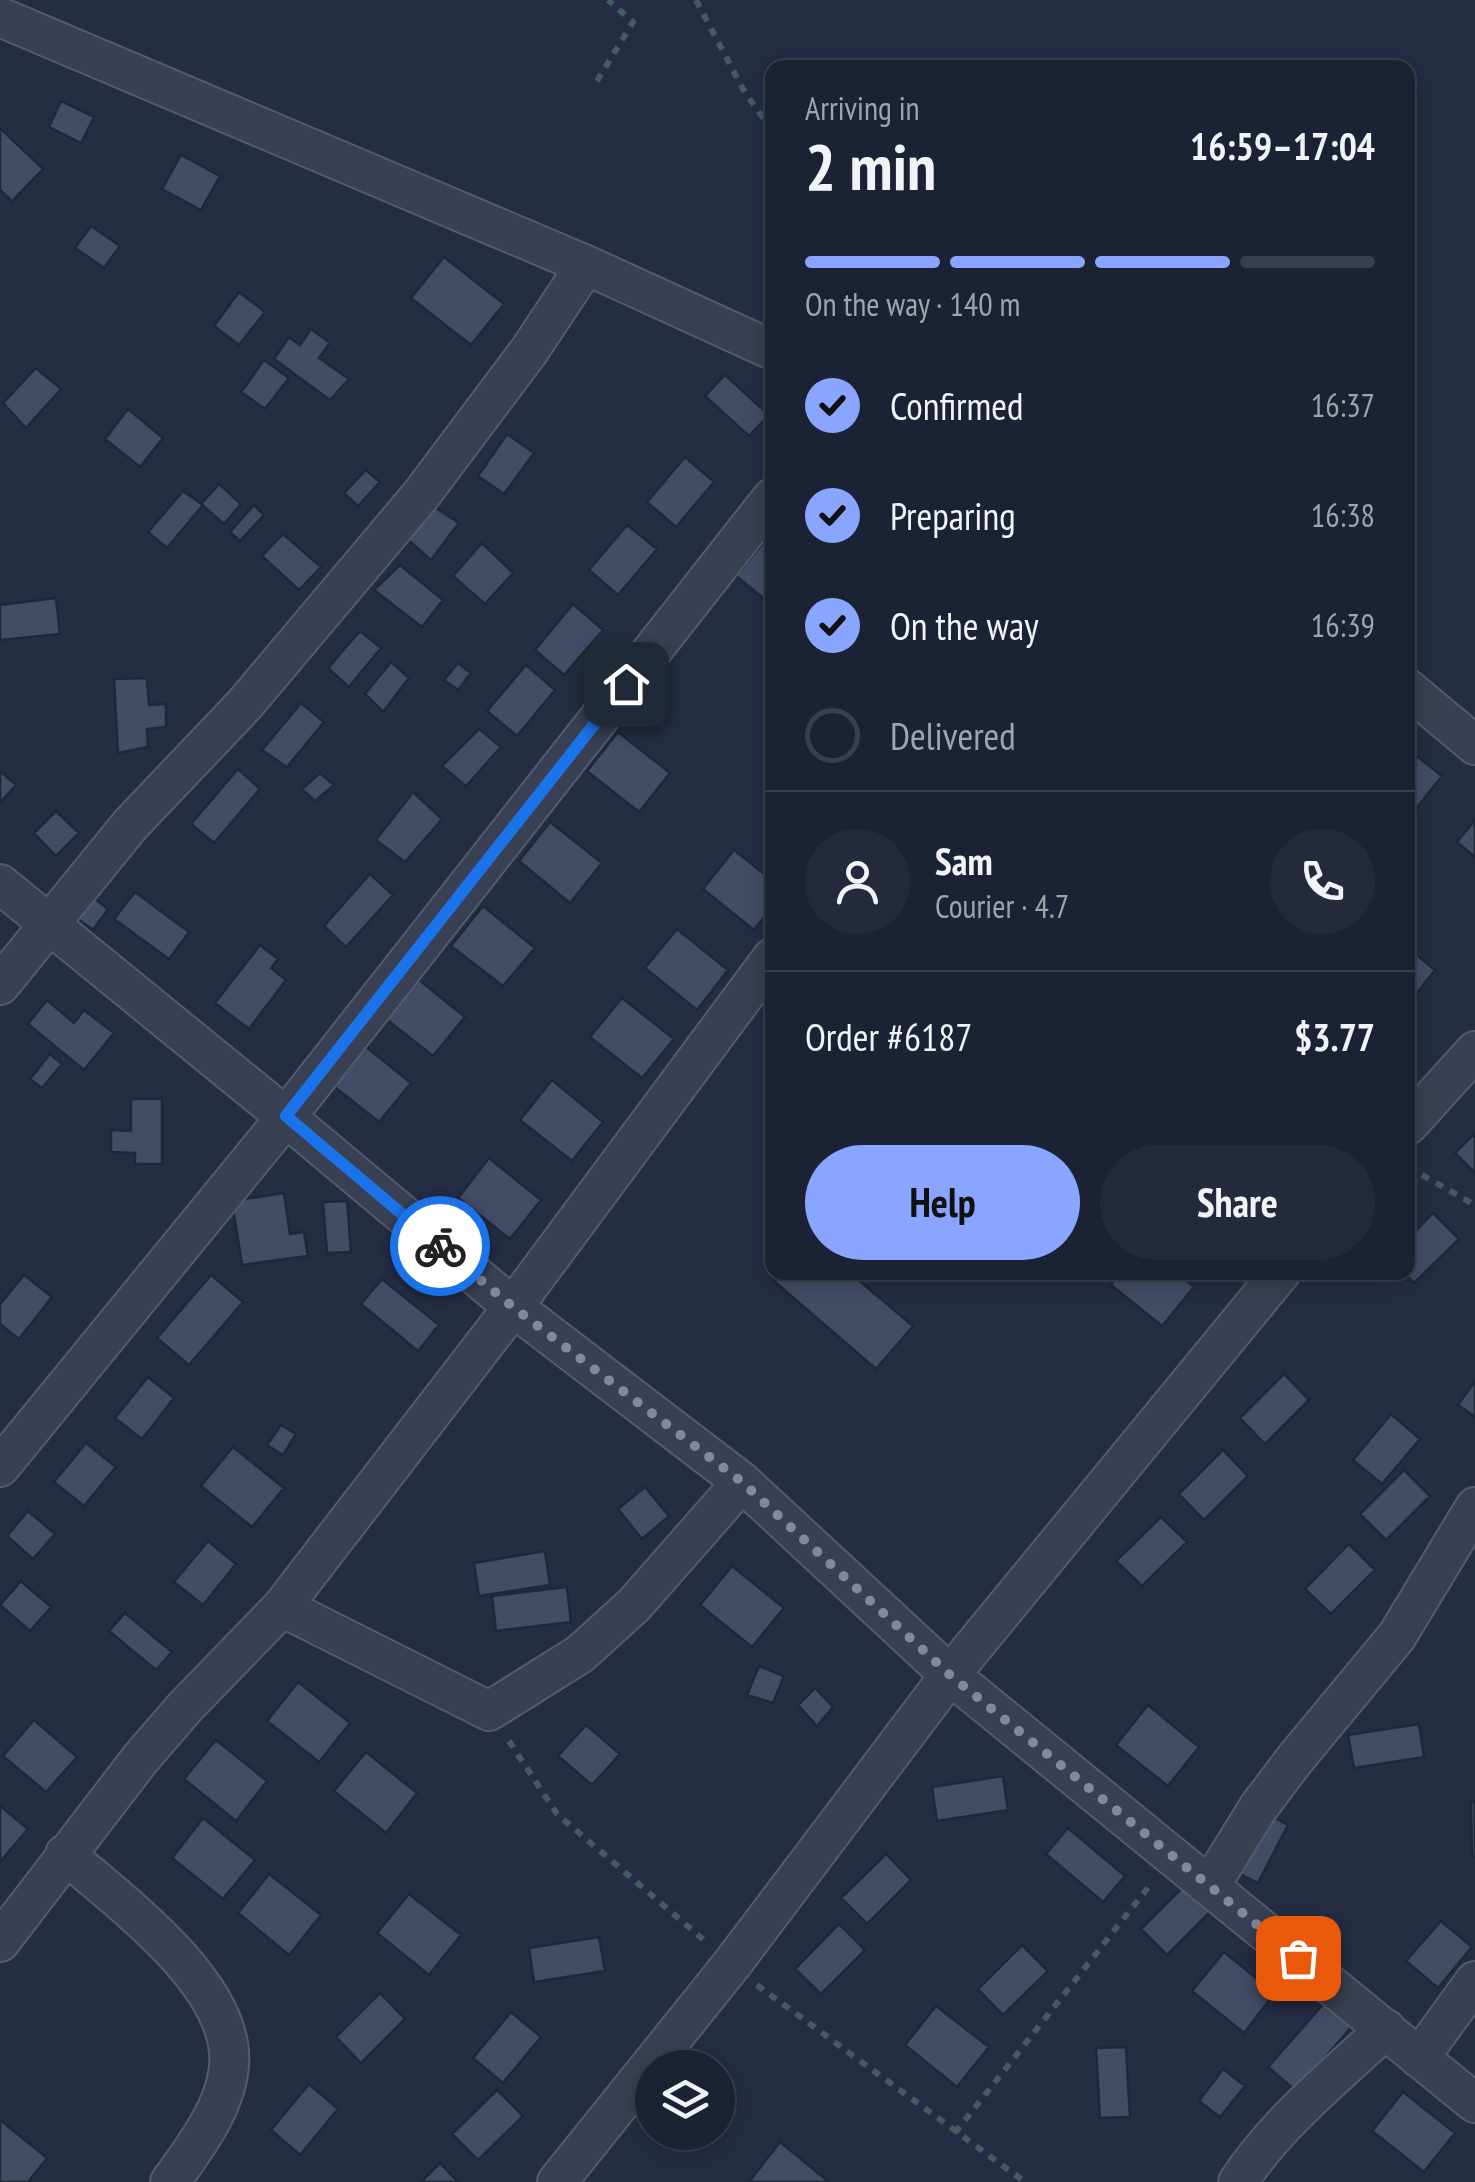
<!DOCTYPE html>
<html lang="en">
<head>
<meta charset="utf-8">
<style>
  :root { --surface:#1b2233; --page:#242a3b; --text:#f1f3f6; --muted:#a0a4ac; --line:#393f4e; --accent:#89a5ff }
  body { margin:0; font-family:"PT Sans Narrow",sans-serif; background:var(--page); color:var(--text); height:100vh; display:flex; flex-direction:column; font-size:38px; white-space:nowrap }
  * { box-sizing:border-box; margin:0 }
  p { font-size:32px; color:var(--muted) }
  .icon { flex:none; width:55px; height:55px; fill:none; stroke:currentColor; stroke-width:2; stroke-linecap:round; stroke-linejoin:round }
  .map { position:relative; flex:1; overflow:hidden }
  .panel { position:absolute; left:765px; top:60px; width:650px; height:1220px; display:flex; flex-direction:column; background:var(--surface); border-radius:20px; box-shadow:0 5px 25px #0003,0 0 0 2px var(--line) }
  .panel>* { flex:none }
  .fabs { position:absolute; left:635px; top:2050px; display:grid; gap:20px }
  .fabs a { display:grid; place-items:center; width:100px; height:100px; border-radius:50%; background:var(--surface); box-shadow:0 5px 25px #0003,0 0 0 2px var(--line); font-size:50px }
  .pin { position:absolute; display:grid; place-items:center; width:85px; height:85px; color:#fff; margin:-42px; border-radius:20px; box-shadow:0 5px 15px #0006 }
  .courier { position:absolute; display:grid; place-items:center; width:100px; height:100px; margin:-50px; border:8px solid #1a73e8; border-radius:50%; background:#fff; color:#222; box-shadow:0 2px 12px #0007 }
  .overview em { font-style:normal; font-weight:700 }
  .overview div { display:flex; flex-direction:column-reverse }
  .overview { display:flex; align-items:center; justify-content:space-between; height:170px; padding:0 40px }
  h1 { font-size:65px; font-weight:700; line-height:75px }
  .bar { display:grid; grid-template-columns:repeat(4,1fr); gap:15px 10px; align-content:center; height:120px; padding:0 40px }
  .bar i { height:12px; border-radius:8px; background:var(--line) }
  .bar .current { background:var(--accent) }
  .bar p { grid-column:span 4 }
  .line { display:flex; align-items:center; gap:25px; padding:0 40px; border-top:2px solid var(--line) }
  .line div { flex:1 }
  .round { display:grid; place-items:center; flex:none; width:105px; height:105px; border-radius:52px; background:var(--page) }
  ol { padding:0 40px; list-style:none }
  li { display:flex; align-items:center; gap:30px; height:110px }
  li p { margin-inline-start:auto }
  li .icon { padding:10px; border-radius:50%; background:var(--accent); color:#111; stroke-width:4 }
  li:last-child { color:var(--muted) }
  li i { width:55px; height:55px; border:5px solid var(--line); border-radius:50% }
  .cta { display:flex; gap:20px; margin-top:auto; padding:20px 40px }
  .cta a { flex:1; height:115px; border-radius:60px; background:var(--accent); color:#111; font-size:40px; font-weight:700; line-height:115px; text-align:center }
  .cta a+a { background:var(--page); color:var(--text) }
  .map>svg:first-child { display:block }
  .building { fill:#434c66; stroke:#1f273b; stroke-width:2.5 }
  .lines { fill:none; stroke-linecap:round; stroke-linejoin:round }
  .street-casing { stroke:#545b6e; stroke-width:42 }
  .path { stroke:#455a61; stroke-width:6; stroke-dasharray:8 8; stroke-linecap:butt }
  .street { stroke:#394053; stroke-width:38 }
  .done { stroke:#83899d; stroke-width:10; stroke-dasharray:0 18 }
  .route { stroke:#1a73e8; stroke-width:12 }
</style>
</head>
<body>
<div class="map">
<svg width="1475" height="2182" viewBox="0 0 1475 2182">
  <rect width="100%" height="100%" fill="#242d44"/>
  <path class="building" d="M 61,101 L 94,117 L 81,143 L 49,127 Z
    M 0,128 L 43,169 L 12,201 L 0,190 Z
    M 181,155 L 220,176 L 201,210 L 162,189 Z
    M 91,226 L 120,246 L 104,268 L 75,248 Z
    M 444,257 L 504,304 L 471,345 L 411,298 Z
    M 239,292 L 265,312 L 239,345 L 214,326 Z
    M 311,329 L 330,343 L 319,358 L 349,379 L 330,400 L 274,359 L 289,337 L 300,345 Z
    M 264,360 L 289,378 L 265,409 L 241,392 Z
    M 36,368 L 61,389 L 26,428 L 3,403 Z
    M 725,375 L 769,415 L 749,436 L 705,396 Z
    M 128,409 L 163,438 L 140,467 L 105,439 Z
    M 507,434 L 534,453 L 504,494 L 478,476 Z
    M 685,457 L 714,482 L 676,527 L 647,502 Z
    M 366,470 L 380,482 L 358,506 L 344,493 Z
    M 219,484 L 241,504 L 224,524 L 201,504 Z
    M 183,491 L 203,505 L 167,548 L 148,532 Z
    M 254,505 L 264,515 L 240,541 L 230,532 Z
    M 433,506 L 459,523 L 431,560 L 408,540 Z
    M 627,525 L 657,549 L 618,595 L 589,570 Z
    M 283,534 L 321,567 L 299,590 L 262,556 Z
    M 768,537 L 772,540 L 772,605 L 736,576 Z
    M 482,543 L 513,573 L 485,604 L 453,576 Z
    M 400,565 L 443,600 L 422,627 L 374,590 Z
    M 56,598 L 60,634 L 0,640 L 0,605 Z
    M 573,604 L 603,630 L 564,675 L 535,650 Z
    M 360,631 L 381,648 L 349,687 L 328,668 Z
    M 391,662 L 409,678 L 383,712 L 365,694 Z
    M 458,663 L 471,673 L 458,690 L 444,680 Z
    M 526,665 L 555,690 L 517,736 L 487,711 Z
    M 147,678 L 149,705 L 166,704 L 166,727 L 147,729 L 148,747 L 118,753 L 114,679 Z
    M 301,703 L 324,722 L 287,767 L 262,750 Z
    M 479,729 L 501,747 L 466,786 L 442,766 Z
    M 618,732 L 670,773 L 639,812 L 587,771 Z
    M 1408,749 L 1442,776 L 1410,816 L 1408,813 Z
    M 238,769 L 260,789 L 214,843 L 191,824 Z
    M 0,771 L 16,785 L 0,803 Z
    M 320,773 L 334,785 L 315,801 L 302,789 Z
    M 413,792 L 442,819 L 405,862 L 376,840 Z
    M 56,811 L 79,833 L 56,856 L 34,833 Z
    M 1475,820 L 1475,857 L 1457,842 Z
    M 550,822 L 602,863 L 570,903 L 519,861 Z
    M 734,850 L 772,880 L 772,907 L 754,930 L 703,889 Z
    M 370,874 L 393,895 L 346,947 L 324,926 Z
    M 135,892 L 189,932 L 169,959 L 114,919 Z
    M 94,898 L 108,909 L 93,930 L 78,919 Z
    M 483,906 L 535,948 L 503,986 L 451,946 Z
    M 677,929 L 728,970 L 697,1010 L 645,968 Z
    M 260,945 L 278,959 L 271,968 L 286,980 L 249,1029 L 215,1003 Z
    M 1408,948 L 1435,970 L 1408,1004 Z
    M 413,975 L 465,1017 L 433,1056 L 381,1015 Z
    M 622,998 L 674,1039 L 642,1078 L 590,1037 Z
    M 47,1000 L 74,1023 L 84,1010 L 114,1033 L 84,1070 L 28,1024 Z
    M 359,1041 L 411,1083 L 379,1122 L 327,1081 Z
    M 50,1054 L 62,1064 L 42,1088 L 30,1079 Z
    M 552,1080 L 603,1122 L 572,1161 L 520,1120 Z
    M 131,1099 L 162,1099 L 162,1164 L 135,1164 L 135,1153 L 111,1152 L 111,1130 L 131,1131 Z
    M 1475,1133 L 1475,1173 L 1455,1153 Z
    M 489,1158 L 541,1200 L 510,1239 L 458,1198 Z
    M 284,1193 L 290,1234 L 304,1232 L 308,1256 L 242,1265 L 232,1201 Z
    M 347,1201 L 351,1252 L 327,1253 L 323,1202 Z
    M 1433,1213 L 1459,1239 L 1414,1283 L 1404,1272 L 1408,1272 L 1408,1239 Z
    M 783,1272 L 849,1272 L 913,1326 L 876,1369 L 775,1282 Z
    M 1120,1272 L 1176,1272 L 1194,1287 L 1162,1326 L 1111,1285 Z
    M 24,1275 L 52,1297 L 19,1339 L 0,1324 L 0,1304 Z
    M 211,1275 L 243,1302 L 189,1365 L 157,1338 Z
    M 382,1279 L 439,1325 L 418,1351 L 361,1304 Z
    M 1284,1374 L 1309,1400 L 1265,1444 L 1240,1418 Z
    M 148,1377 L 174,1398 L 142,1439 L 115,1418 Z
    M 1475,1381 L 1475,1417 L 1458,1405 Z
    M 1391,1414 L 1420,1439 L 1382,1484 L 1353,1460 Z
    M 281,1425 L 296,1434 L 283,1455 L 267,1445 Z
    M 86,1443 L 116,1467 L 84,1506 L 54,1482 Z
    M 233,1447 L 284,1488 L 252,1527 L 201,1486 Z
    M 1223,1450 L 1248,1476 L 1204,1520 L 1179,1494 Z
    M 1404,1470 L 1430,1496 L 1386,1540 L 1360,1514 Z
    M 645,1487 L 669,1516 L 642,1539 L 618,1509 Z
    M 28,1511 L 55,1534 L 33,1559 L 7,1536 Z
    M 1161,1517 L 1187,1542 L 1142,1586 L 1116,1561 Z
    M 208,1541 L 236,1564 L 203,1605 L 174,1582 Z
    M 1349,1544 L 1375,1570 L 1331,1614 L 1305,1589 Z
    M 545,1551 L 550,1585 L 479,1596 L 474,1563 Z
    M 732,1566 L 784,1608 L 752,1647 L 700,1605 Z
    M 21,1581 L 51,1607 L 30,1631 L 0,1605 Z
    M 567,1587 L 571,1622 L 496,1631 L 492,1596 Z
    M 125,1613 L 172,1652 L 156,1670 L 109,1631 Z
    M 759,1666 L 784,1676 L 773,1703 L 747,1695 Z
    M 298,1682 L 350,1723 L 319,1762 L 267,1721 Z
    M 815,1688 L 833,1707 L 817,1726 L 798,1705 Z
    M 1148,1705 L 1199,1747 L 1168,1786 L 1116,1745 Z
    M 34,1720 L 77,1757 L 46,1792 L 3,1756 Z
    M 1419,1724 L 1424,1757 L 1354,1768 L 1348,1735 Z
    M 586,1725 L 620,1754 L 592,1785 L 558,1756 Z
    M 216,1740 L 267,1781 L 236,1821 L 184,1779 Z
    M 366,1752 L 417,1793 L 386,1833 L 334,1791 Z
    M 1003,1776 L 1008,1810 L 937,1821 L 932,1787 Z
    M 1471,1802 L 1475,1802 L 1475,1856 L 1472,1856 Z
    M 0,1806 L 28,1829 L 0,1862 Z
    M 1267,1814 L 1288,1825 L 1258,1883 L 1236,1872 Z
    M 203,1818 L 255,1860 L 223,1899 L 172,1858 Z
    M 1068,1828 L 1125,1876 L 1103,1902 L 1046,1854 Z
    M 886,1854 L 911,1880 L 867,1924 L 841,1898 Z
    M 269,1874 L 321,1915 L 289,1955 L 238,1913 Z
    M 1185,1885 L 1211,1911 L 1167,1955 L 1141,1929 Z
    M 409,1894 L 461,1935 L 429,1975 L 377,1933 Z
    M 1441,1921 L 1472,1947 L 1438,1988 L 1406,1961 Z
    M 839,1924 L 865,1950 L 821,1994 L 795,1969 Z
    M 599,1937 L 605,1971 L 534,1982 L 529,1948 Z
    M 1022,1945 L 1048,1971 L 1003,2015 L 978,1989 Z
    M 1224,1952 L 1275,1993 L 1244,2033 L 1192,1991 Z
    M 380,1993 L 405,2019 L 361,2063 L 336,2037 Z
    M 1326,2001 L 1354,2024 L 1296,2091 L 1268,2067 Z
    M 936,2006 L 989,2047 L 957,2087 L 905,2045 Z
    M 511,2012 L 541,2037 L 503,2083 L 473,2058 Z
    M 1126,2047 L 1130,2117 L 1100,2118 L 1096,2048 Z
    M 1223,2069 L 1245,2086 L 1220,2117 L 1199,2101 Z
    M 309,2084 L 338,2109 L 300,2155 L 271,2130 Z
    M 497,2090 L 523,2116 L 478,2160 L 452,2134 Z
    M 1403,2092 L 1455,2133 L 1424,2172 L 1372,2131 Z
    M 0,2120 L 47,2158 L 28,2182 L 0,2182 Z
    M 780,2142 L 829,2182 L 749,2182 Z
    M 440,2163 L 458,2182 L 421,2182 Z"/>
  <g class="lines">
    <g class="street-casing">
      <path id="street" d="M 0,17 L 586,265 L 772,350
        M 1408,689 L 1475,745
        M 0,884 L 286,1117 L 513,1307 L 742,1482 L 950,1675 L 1475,2103
        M 0,985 L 130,825 L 245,704 L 421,495 L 529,351 L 586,265
        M 1408,1125 L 1475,1051
        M 0,1467 L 286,1117 L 772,498
        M 282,1607 L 489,1711 L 580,1654 L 634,1605 L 742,1482
        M 65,1854 C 119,1901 222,1976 229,2051 C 233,2099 196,2146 170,2182
        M 1210,1886 L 1258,1808 L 1295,1759 L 1397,1636 L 1475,1507
        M 0,1942 L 141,1758 L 186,1706 L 282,1607 L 513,1307 L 772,958
        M 1419,2058 L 1475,1981
        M 557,2182 L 732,1964 L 950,1675 L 1281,1272
        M 1238,2182 C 1277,2123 1334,2077 1386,2029"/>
    </g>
    <path class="path" d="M 696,0 L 743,89 L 772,131
      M 597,81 L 633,22 L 608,0
      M 1408,1167 L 1475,1205
      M 509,1741 L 557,1814 L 705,1941
      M 757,1985 L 1025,2182
      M 955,2133 L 1150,1885"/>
    <use href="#street" class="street"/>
  </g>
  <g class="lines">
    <path class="done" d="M 440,1246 L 513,1307 L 742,1482 L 950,1675 L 1298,1958"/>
    <path class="route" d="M 440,1246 L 286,1116 L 626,684"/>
  </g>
</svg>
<div class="fabs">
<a><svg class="icon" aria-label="layers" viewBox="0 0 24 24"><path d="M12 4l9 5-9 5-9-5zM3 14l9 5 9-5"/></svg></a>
</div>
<div class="pin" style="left:1298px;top:1958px;background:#ea580c"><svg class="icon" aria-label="bag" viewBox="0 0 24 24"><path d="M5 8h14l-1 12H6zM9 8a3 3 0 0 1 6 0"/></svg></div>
<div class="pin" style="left:626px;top:684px;background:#1f2937"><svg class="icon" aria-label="home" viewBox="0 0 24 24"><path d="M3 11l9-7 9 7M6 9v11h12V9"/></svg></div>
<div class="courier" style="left:440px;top:1246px"><svg class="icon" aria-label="bike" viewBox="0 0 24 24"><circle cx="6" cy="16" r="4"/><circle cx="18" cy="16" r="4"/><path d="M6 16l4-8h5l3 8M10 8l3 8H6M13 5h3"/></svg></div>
<section class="panel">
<div class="overview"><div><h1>2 min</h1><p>Arriving in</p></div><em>16:59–17:04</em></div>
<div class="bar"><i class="current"></i><i class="current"></i><i class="current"></i><i></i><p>On the way · 140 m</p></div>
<ol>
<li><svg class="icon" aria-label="check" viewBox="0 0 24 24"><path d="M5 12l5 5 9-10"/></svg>Confirmed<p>16:37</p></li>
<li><svg class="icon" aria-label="check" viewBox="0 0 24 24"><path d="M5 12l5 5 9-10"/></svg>Preparing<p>16:38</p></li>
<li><svg class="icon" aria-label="check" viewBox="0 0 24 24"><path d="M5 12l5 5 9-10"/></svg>On the way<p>16:39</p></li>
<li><i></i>Delivered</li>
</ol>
<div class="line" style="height:180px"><a class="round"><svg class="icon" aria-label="person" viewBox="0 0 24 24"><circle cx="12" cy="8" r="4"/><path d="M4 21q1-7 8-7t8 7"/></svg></a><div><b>Sam</b><p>Courier · 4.7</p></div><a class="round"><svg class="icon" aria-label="phone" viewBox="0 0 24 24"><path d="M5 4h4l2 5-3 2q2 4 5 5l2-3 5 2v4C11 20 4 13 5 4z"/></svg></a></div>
<div class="line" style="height:130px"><div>Order #6187</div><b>$3.77</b></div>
<div class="cta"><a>Help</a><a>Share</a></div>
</section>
</div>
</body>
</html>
